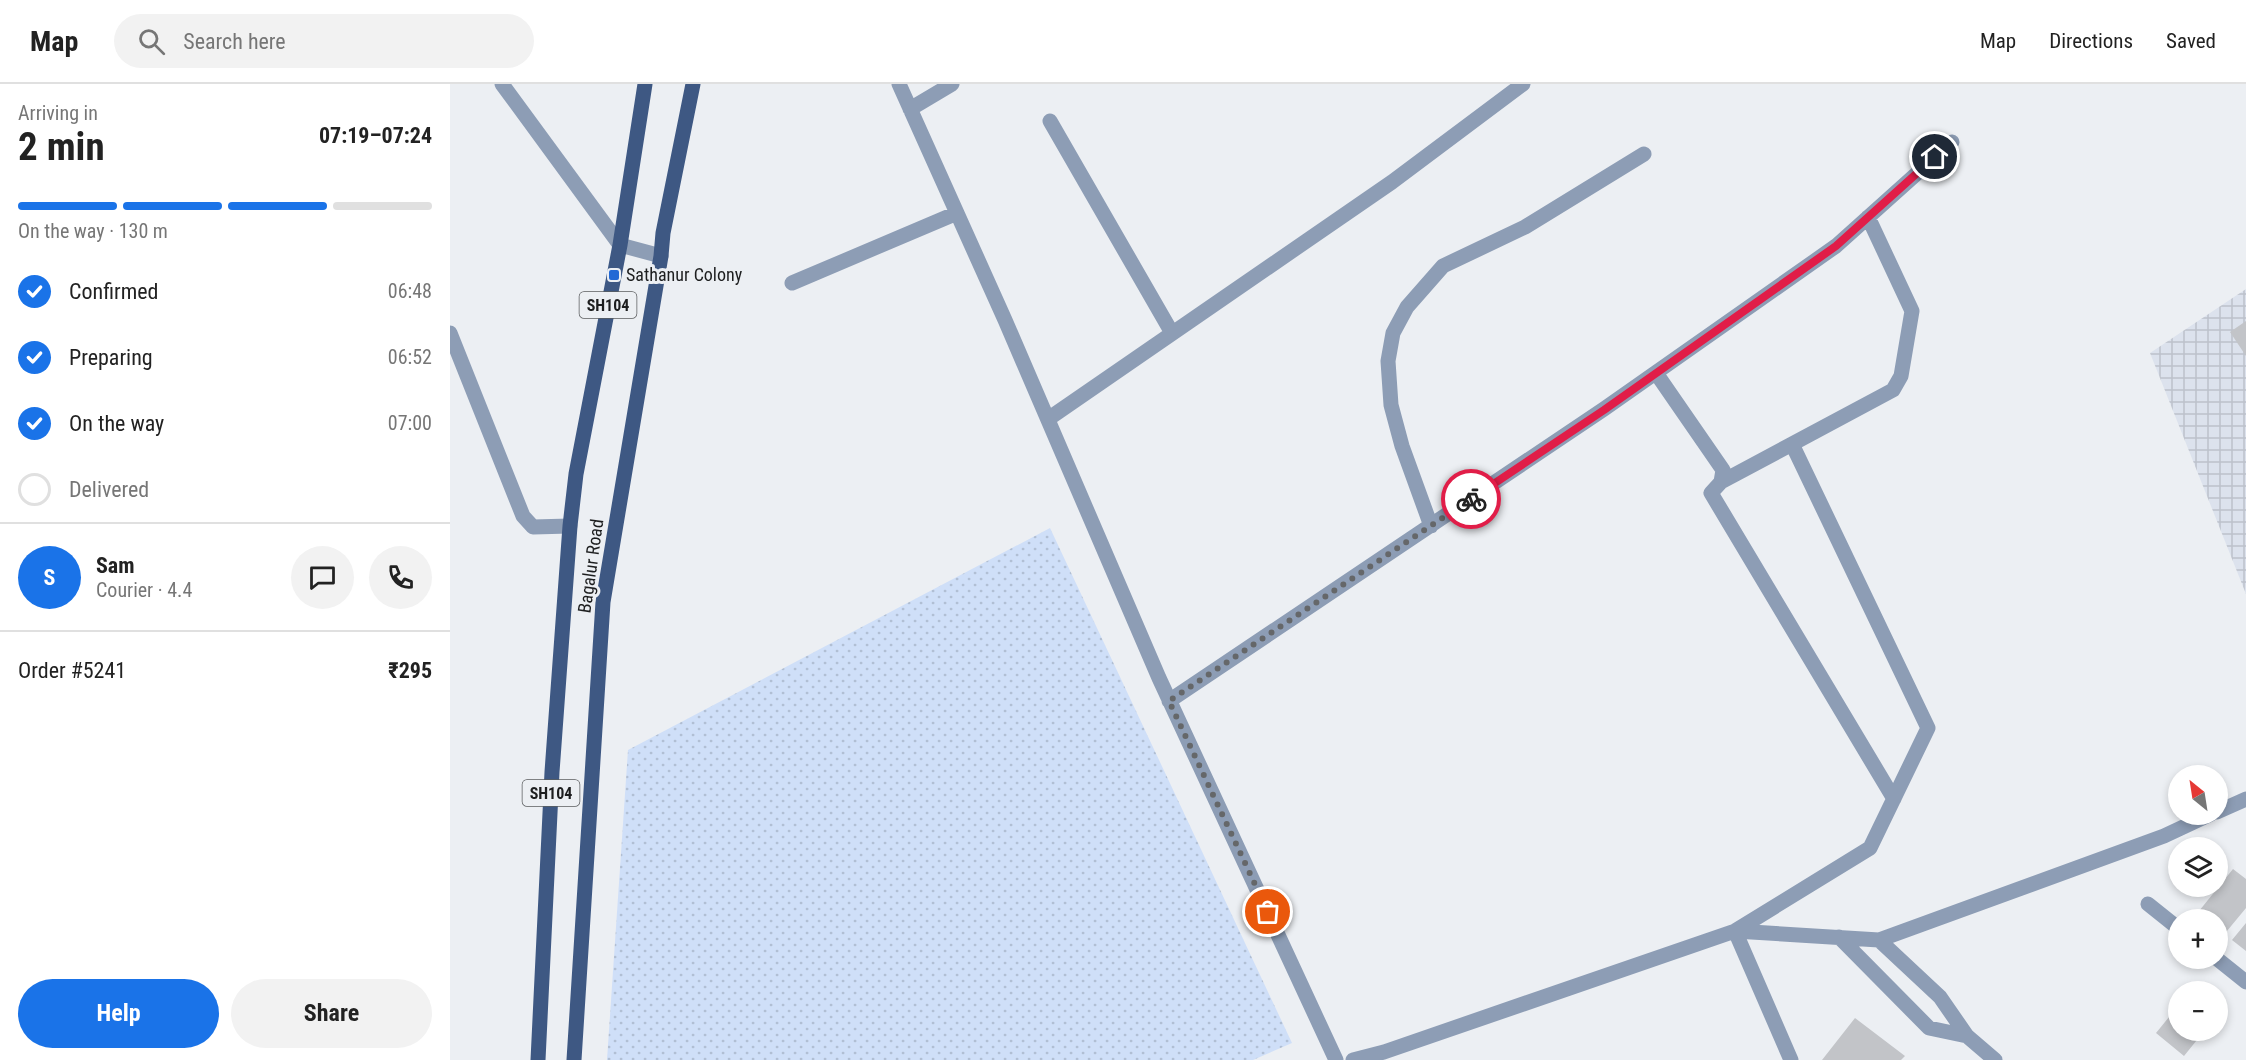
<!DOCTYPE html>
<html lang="en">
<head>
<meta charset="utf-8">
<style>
  :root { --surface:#fff; --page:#f2f2f2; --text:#222; --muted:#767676; --line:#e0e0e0; --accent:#1a73e8 }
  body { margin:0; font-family:"Roboto Condensed",sans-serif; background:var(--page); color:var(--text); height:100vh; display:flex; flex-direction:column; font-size:22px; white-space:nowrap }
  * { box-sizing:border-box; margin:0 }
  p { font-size:20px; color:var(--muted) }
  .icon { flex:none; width:33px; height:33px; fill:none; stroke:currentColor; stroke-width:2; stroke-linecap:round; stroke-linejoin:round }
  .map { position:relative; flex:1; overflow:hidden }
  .sheet { display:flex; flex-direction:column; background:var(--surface); width:450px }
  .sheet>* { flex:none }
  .needle { width:39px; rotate:330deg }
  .tools { position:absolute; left:1718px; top:681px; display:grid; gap:12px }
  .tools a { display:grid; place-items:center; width:60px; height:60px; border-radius:50%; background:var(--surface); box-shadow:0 3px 9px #0003; font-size:30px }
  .pin { position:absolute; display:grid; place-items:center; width:51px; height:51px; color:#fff; margin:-26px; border:3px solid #fff; border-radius:50%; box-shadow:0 2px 6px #0007 }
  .courier { position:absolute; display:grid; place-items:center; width:60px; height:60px; margin:-30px; border:4px solid #e11d48; border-radius:50%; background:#fff; color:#222; box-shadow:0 2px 8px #0007 }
  .summary em { font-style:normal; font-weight:700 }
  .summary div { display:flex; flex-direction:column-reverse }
  .summary { display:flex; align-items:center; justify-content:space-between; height:102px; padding:0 18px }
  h1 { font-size:39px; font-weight:700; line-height:45px }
  .bar { display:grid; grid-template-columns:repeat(4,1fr); gap:9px 6px; align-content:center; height:72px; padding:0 18px }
  .bar i { height:8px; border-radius:4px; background:var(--line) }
  .bar .selected { background:var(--accent) }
  .bar p { grid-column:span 4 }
  .line { display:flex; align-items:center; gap:15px; padding:0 18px; border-top:2px solid var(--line) }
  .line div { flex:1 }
  .round { display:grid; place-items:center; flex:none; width:63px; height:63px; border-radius:32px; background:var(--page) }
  ol { padding:0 18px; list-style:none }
  li { display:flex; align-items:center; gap:18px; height:66px }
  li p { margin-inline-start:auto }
  li .icon { padding:6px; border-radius:50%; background:var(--accent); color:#fff; stroke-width:4 }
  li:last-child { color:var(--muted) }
  li i { width:33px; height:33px; border:3px solid var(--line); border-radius:50% }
  .cta { display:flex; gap:12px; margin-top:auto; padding:12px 18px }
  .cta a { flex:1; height:69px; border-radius:36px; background:var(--accent); color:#fff; font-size:24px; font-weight:700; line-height:69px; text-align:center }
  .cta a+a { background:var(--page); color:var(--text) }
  header { display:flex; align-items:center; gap:36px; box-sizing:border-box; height:84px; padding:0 30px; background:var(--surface); border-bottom:2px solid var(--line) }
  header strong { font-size:28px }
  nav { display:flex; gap:33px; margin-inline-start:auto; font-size:21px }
  .search { width:420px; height:54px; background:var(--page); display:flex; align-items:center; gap:15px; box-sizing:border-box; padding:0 21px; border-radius:33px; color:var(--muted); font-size:22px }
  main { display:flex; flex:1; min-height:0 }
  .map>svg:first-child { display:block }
  .industrial { fill:url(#industrial-grid) }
  .grass { fill:url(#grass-dots) }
  .building { fill:#c2c4c8 }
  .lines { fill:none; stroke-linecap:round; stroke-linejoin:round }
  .minor { stroke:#8d9db5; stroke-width:15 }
  .major { stroke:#3e5883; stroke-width:15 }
  .done { stroke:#656769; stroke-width:6; stroke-dasharray:0 10.8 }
  .route { stroke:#e11d48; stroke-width:8 }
  .poi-dot { fill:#2369d5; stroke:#eceff3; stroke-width:2 }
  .labels { text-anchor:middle; stroke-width:6; stroke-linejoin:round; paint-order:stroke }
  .shield { fill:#eceff3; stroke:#5b5d5f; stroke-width:1.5 }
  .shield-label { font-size:16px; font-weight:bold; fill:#1d1e1f }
  .poi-label { font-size:18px; fill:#1d1e1f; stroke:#eceff3; text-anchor:start }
  .street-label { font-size:18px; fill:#1d1e1f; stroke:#eceff3 }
</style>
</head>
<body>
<header>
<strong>Map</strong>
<div class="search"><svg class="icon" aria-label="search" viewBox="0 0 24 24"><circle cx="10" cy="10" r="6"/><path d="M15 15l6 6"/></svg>Search here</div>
<nav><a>Map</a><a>Directions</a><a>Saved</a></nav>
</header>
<main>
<section class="sheet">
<div class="summary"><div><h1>2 min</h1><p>Arriving in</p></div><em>07:19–07:24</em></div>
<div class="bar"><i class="selected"></i><i class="selected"></i><i class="selected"></i><i></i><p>On the way · 130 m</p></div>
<ol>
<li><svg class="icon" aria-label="check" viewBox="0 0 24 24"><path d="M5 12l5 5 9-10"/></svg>Confirmed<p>06:48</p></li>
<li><svg class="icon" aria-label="check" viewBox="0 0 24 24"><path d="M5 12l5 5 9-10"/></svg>Preparing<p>06:52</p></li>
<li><svg class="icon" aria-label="check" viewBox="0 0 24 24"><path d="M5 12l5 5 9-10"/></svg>On the way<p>07:00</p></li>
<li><i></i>Delivered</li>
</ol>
<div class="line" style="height:108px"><b class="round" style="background:var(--accent);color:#fff">S</b><div><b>Sam</b><p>Courier · 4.4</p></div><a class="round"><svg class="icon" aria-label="chat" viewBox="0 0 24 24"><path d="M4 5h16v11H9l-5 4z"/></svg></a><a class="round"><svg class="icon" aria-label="phone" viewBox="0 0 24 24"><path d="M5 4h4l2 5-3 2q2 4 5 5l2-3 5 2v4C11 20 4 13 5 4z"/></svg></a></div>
<div class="line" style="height:78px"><div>Order #5241</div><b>₹295</b></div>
<div class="cta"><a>Help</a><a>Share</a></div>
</section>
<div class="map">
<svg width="1796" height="976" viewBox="0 0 1796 976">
  <defs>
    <pattern id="industrial-grid" width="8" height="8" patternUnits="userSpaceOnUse" patternTransform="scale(1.5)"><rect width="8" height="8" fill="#dce2ed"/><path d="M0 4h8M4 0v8" fill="none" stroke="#bcc1cb"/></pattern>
    <pattern id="grass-dots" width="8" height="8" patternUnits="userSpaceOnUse" patternTransform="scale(1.5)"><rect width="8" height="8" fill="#cfdff8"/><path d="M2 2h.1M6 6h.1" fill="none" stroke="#b1bfd4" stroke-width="1.8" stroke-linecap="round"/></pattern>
  </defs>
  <rect width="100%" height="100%" fill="#eceff3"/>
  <path class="industrial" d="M 1796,205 L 1796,510 L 1700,269 Z"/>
  <path class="grass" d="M 600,444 L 842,959 L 803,976 L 157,976 L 178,666 Z"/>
  <path class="building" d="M 1796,237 L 1796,272 L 1780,248 Z
    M 1783,785 L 1796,795 L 1796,824 L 1772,853 L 1767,849 L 1767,836 L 1750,836 L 1745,832 Z
    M 1796,839 L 1796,867 L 1782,856 Z
    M 1728,922 L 1728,946 L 1755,946 L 1734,972 L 1706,949 Z
    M 1405,934 L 1455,972 L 1451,976 L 1372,976 Z"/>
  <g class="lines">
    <path class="minor" d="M 52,0 L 170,161 L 211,172
      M 449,0 L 555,236 L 709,594 L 886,976
      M 460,25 L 502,0
      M 600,37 L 722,249
      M 1418,133 L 1462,227 L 1451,292 L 1443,306 L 1271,398 L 1261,409 L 1444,715
      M 342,199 L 507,129
      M 0,249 L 73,432 L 83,443 L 120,442
      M 1206,289 L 1273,386 L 1271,398
      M 598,335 L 942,98 L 1073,0
      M 981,442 L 952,362 L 941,321 L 938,277 L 943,249 L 957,223 L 993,182 L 1075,143 L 1194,70
      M 719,617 L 1154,325 L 1386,162 L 1502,58
      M 1767,728 L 1796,715
      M 1698,820 L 1728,844
      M 1285,847 L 1429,856 L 1714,752 L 1761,730
      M 1285,847 L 1341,976
      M 1389,853 L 1479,944 L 1517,952
      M 1429,856 L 1490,913 L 1517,952 L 1545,976
      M 1766,874 L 1796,898
      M 903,976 L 934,968 L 1285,847 L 1420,764 L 1478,644 L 1342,360"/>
    <path class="major" d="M 88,976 L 102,688 L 120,442 L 126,390 L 170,161 L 195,0
      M 124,976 L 153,518 L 211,172 L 213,149 L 243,0"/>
  </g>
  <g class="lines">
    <path class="done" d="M 818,828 L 719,617 L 1021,415"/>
    <path class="route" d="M 1021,415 L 1154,326 L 1386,162 L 1485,73"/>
  </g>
  <rect class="poi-dot" x="158" y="185" width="12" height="12" rx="3"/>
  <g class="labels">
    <g class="shield">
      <rect x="129.5" y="208" width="57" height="26" rx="4.5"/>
      <rect x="72.5" y="696" width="57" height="26" rx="4.5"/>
    </g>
    <g class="shield-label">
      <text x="158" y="227">SH104</text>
      <text x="101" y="715">SH104</text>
    </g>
    <g class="poi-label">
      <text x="176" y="197">Sathanur Colony</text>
    </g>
    <g class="street-label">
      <text transform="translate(141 482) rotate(-82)" y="6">Bagalur Road</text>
    </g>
  </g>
</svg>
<div class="tools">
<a><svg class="needle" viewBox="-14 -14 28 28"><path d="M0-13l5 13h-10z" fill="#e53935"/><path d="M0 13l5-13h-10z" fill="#767676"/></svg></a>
<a><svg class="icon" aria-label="layers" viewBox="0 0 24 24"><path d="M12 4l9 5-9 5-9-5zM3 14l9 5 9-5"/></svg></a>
<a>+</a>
<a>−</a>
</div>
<div class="pin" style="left:818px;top:828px;background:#ea580c"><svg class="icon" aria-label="bag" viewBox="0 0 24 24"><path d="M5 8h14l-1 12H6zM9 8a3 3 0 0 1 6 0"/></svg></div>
<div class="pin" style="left:1485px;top:73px;background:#1f2937"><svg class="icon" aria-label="home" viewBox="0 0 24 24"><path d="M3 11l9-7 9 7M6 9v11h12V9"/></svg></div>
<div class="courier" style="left:1021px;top:415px"><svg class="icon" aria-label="bike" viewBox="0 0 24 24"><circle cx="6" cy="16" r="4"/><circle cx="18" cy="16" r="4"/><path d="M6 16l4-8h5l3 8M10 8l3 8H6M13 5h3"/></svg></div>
</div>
</main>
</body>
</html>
